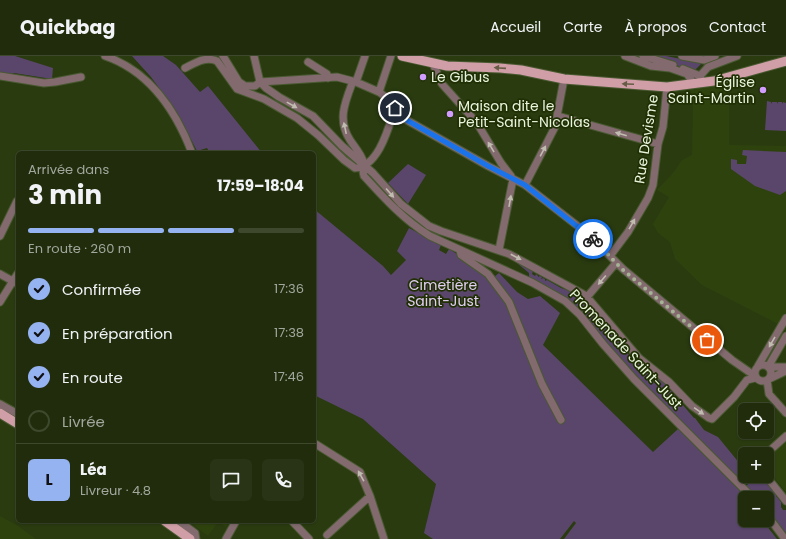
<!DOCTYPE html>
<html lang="fr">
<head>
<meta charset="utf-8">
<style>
  :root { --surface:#202c0c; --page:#283415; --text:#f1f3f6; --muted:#a2a79d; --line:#3d482d; --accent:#95b2f1 }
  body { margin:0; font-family:Poppins,sans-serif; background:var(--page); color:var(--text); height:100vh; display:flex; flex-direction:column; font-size:15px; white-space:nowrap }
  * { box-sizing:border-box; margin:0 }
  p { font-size:13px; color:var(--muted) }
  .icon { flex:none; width:22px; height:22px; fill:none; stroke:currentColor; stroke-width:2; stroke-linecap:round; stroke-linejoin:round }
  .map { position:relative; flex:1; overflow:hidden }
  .drawer { position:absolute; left:16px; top:95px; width:300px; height:372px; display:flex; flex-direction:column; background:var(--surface); border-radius:6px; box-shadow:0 1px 3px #0004,0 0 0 1px var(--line) }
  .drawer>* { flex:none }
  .controls { position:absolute; left:738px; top:347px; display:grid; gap:8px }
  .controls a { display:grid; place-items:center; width:36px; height:36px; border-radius:6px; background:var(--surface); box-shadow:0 1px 3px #0004,0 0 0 1px var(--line); font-size:20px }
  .pin { position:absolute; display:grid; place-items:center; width:34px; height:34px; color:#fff; margin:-17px; border:2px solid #fff; border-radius:50%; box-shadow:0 1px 4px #0007 }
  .courier { position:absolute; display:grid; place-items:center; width:40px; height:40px; margin:-20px; border:3px solid #1a73e8; border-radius:50%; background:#fff; color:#222; box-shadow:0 1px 5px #0007 }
  .head em { font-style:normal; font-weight:700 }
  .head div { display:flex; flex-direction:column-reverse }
  .head { display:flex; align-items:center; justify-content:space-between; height:68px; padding:0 12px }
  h1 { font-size:26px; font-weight:700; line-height:30px }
  .bar { display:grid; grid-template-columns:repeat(4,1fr); gap:6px 4px; align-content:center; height:48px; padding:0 12px }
  .bar i { height:5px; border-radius:3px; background:var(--line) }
  .bar .active { background:var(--accent) }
  .bar p { grid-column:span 4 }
  .line { display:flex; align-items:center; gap:10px; padding:0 12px; border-top:1px solid var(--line) }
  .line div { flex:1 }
  .round { display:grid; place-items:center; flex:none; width:42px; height:42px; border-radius:6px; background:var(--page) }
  ol { padding:0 12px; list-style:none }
  li { display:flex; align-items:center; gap:12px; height:44px }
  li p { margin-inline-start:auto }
  li .icon { padding:4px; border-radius:50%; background:var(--accent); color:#111; stroke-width:4 }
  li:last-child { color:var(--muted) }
  li i { width:22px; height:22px; border:2px solid var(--line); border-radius:50% }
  header { display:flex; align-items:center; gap:24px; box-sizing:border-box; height:56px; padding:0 20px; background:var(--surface); border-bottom:1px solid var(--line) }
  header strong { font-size:19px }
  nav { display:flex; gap:22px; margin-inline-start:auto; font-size:14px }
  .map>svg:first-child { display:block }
  .built { fill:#2e420e }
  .green { fill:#5a466b }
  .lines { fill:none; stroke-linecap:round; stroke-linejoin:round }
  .minor-casing { stroke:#495931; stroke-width:9 }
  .major-casing { stroke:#495931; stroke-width:11 }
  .minor { stroke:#826a6e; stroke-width:7 }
  .major { stroke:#cf9ea6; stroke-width:9 }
  .oneway { fill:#665c45 }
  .oneway2 { fill:#c0bdb0 }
  .done { stroke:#a6b395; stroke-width:4; stroke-dasharray:0 7.2 }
  .route { stroke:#1a73e8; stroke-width:5 }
  .poi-dot { fill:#d19dfe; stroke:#203004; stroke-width:1.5 }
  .labels { text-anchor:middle; stroke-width:3.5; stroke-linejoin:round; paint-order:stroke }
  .poi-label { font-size:14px; fill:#e9f4dc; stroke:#203004; text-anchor:start }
  .street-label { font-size:14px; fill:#e9f4dc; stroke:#203004 }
  .park-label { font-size:14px; fill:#e1cef3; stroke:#203004 }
</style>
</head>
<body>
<header>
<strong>Quickbag</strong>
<nav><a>Accueil</a><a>Carte</a><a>À propos</a><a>Contact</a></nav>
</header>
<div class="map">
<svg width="786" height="483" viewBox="0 0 786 483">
  <rect width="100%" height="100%" fill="#2a3b10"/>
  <path class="built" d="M 729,25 L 729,89 L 786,90 L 786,256 L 778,268 L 702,229 L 675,203 L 670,186 L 658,177 L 653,168 L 669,141 L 657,134 L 673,117 L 682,104 L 692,99 L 693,53 L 690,31 Z
    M 786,385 L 786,436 L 767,413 L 767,402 Z
    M 0,460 L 18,470 L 36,483 L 0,483 Z
    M 188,465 L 229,465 L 226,471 L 218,466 L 208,480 Z"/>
  <path class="green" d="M 0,0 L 15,0 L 53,12 L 52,23 L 14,17 L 0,22 Z
    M 132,0 L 163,0 L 176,9 L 200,36 L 208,30 L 262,97 L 210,97 L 207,92 L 197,95 L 178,58 L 151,21 Z
    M 648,0 L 666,0 L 691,5 L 702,5 L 702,7 L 694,15 Z
    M 767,45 L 771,46 L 772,48 L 772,46 L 777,46 L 777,48 L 778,46 L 782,46 L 782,48 L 783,46 L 786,47 L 786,75 L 765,74 Z
    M 743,94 L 786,96 L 786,135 L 780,139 L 755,130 L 731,113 L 731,103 L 737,104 L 737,108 L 746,108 L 747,100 L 742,99 Z
    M 408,108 L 426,119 L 408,148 L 388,127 Z
    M 314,153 L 383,210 L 391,219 L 406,204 L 397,195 L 409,172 L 441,189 L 439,194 L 446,198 L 449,193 L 451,194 L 489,221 L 506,245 L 538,326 L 560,365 L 562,362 L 544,327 L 511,245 L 494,221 L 499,217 L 517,236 L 528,243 L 540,240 L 560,257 L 543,289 L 653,396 L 678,373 L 739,434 L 745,442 L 745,464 L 762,464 L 777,483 L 564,483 L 576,467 L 574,465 L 560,483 L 433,483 L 424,477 L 436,428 L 363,363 L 314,339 Z
    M 517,205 L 533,215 L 532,218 L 535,220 L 536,218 L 538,220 L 538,221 L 540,220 L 542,221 L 541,223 L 543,222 L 545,223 L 545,225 L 547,224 L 561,232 L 570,235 L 581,241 L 586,250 L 593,253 L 596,259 L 607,267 L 608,272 L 621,286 L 632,304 L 639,306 C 645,319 657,318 665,328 C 675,339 684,351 694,362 L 695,362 L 704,374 L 718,381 L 745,414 L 745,420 L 750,420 L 752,422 L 744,428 L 614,297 L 583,256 L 571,245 L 559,237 L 529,223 L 529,217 L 517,207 Z
    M 754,420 L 760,420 L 777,439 L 776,440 L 781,446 L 781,451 L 783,454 L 786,454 L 786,483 L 767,456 L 767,442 L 756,442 L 746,430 L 755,422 Z"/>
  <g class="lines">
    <g class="minor-casing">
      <path id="minor" d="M 105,0 C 149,15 176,55 192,97
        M 223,0 L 239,26 L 245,30 L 255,30 L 260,26 L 337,21 L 356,26 L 379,36 L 387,42 L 403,62 L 488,110 L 525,129 L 588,178 L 623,213 L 732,304 L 755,320
        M 254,0 L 260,26 L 266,32 L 279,41 L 313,60 L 342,90 L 373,117 L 401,148 L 429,170 L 441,175 L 509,198 L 583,238 L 587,241 L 639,302 L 669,326 L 692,350 L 709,362 L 712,363 L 734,341 L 747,324 L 755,322
        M 625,0 L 651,10 L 670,12 L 687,18 L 694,28
        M 643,0 L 673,9
        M 682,0 L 704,4 L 715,0
        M 308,6 L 327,18 L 328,22
        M 433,8 L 442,28 L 477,67 L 501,107 L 511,120
        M 185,12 C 195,7 205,0 217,5 L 237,33 L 264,43 L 297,62 L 318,79 L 344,104 L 355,112 C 379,111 389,70 395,52
        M 683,13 L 700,20
        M 0,20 L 44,27 L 55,26 L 81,21
        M 701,23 L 700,20 L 708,11 L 737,0
        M 353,25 C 345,46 337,64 350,84 C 354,90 361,98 363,105 C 364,110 362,115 364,120 C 384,142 404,164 430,180 L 533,227 L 565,245 L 580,259 L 603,288 L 634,323 L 753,442
        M 356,26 L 365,0
        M 379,36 L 391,0
        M 558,60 L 658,88
        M 525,129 L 555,71 L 564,23
        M 0,180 L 17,145
        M 499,194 L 513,123
        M 460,195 L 461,199 L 488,218 L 509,246 L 542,328 L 561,364
        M 610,200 L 628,176 L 648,142 L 653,129 L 658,88 L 663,71 L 667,31
        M 0,218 L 18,228
        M 587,241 L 616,207
        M 0,246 L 18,217
        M755 317a8 8 0 1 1 16 0a8 8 0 1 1-16 0Z
        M 758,310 L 786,262
        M 768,311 L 786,280
        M 769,311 L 786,311
        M 769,323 L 786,315
        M 767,324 L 769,338 L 786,357
        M 0,348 L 18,358
        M 314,387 L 360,416 L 370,440 L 384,483
        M 766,398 L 786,380
        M 766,420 L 786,445
        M 767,459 L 785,483
        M 179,465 L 195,477 L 196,483
        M 292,465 L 309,483
        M 327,479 L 370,440
        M 226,483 L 236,465"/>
    </g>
    <g class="major-casing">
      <path id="major" d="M 402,0 L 447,10 L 500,12 L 521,14 L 564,23 L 667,31 L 714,25 L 786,5
        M 0,357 L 18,368
        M 165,465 L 190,483"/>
    </g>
    <use href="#minor" class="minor"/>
    <use href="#major" class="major"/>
  </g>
  <defs><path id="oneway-solid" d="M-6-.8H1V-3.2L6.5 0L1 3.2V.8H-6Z"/></defs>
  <g class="oneway">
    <use href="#oneway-solid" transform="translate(500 12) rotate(-176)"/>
    <use href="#oneway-solid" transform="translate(628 28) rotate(-177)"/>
  </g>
  <g class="oneway2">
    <use href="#oneway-solid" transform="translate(292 49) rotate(29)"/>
    <use href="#oneway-solid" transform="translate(345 72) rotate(-102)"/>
    <use href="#oneway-solid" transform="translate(621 78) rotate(-164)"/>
    <use href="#oneway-solid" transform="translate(491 91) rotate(-121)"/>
    <use href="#oneway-solid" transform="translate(543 95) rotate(-62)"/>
    <use href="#oneway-solid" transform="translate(390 137) rotate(49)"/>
    <use href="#oneway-solid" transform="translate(510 145) rotate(-80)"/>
    <use href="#oneway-solid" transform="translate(632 168) rotate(-60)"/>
    <use href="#oneway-solid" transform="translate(516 201) rotate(28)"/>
    <use href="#oneway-solid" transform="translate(602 224) rotate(130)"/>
    <use href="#oneway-solid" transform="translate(772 286) rotate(120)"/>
    <use href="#oneway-solid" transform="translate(699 355) rotate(35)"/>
    <use href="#oneway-solid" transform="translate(361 420) rotate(-119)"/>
  </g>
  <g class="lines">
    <path class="done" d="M 593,183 L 622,213 L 707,284"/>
    <path class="route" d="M 395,52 L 403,62 L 488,110 L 525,129 L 593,183"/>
  </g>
  <g class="poi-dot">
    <circle cx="423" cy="21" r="4"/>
    <circle cx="763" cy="34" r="4"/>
    <circle cx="450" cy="58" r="4"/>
  </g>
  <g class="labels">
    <g class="poi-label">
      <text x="431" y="26">Le Gibus</text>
      <text x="755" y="31" text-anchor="end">Église<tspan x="755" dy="16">Saint-Martin</tspan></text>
      <text x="458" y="55">Maison dite le<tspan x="458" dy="16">Petit-Saint-Nicolas</tspan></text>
    </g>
    <g class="street-label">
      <text transform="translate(646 83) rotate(-81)" y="5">Rue Devisme</text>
      <text transform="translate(626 293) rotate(47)" y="5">Promenade Saint-Just</text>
    </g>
    <g class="park-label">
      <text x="443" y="234">Cimetière<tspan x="443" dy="16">Saint-Just</tspan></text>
    </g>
  </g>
</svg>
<div class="controls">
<a><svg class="icon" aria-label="locate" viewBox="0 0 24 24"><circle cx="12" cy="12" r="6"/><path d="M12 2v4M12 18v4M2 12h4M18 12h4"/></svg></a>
<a>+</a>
<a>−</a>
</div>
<div class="pin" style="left:707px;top:284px;background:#ea580c"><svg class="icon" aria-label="bag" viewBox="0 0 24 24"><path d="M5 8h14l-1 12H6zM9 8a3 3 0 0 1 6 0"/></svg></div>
<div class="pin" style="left:395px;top:52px;background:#1f2937"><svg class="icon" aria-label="home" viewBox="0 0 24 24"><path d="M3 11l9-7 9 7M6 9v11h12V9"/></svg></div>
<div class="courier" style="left:593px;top:183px"><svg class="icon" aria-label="bike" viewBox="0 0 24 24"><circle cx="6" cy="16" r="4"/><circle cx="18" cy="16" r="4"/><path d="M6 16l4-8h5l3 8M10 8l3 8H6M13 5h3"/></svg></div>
<section class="drawer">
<div class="head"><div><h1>3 min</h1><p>Arrivée dans</p></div><em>17:59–18:04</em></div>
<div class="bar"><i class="active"></i><i class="active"></i><i class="active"></i><i></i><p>En route · 260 m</p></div>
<ol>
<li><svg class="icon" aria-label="check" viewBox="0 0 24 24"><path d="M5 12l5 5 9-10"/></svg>Confirmée<p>17:36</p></li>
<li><svg class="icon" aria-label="check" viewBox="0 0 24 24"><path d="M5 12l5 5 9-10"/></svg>En préparation<p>17:38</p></li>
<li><svg class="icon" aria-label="check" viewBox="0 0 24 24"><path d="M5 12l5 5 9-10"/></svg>En route<p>17:46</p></li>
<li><i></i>Livrée</li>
</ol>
<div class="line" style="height:72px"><b class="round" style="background:var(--accent);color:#111">L</b><div><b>Léa</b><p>Livreur · 4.8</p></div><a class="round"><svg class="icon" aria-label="chat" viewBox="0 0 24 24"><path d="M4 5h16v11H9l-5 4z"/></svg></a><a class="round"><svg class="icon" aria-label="phone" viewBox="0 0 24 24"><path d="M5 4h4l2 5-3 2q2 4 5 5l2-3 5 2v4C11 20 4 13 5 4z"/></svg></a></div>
</section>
</div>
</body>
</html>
